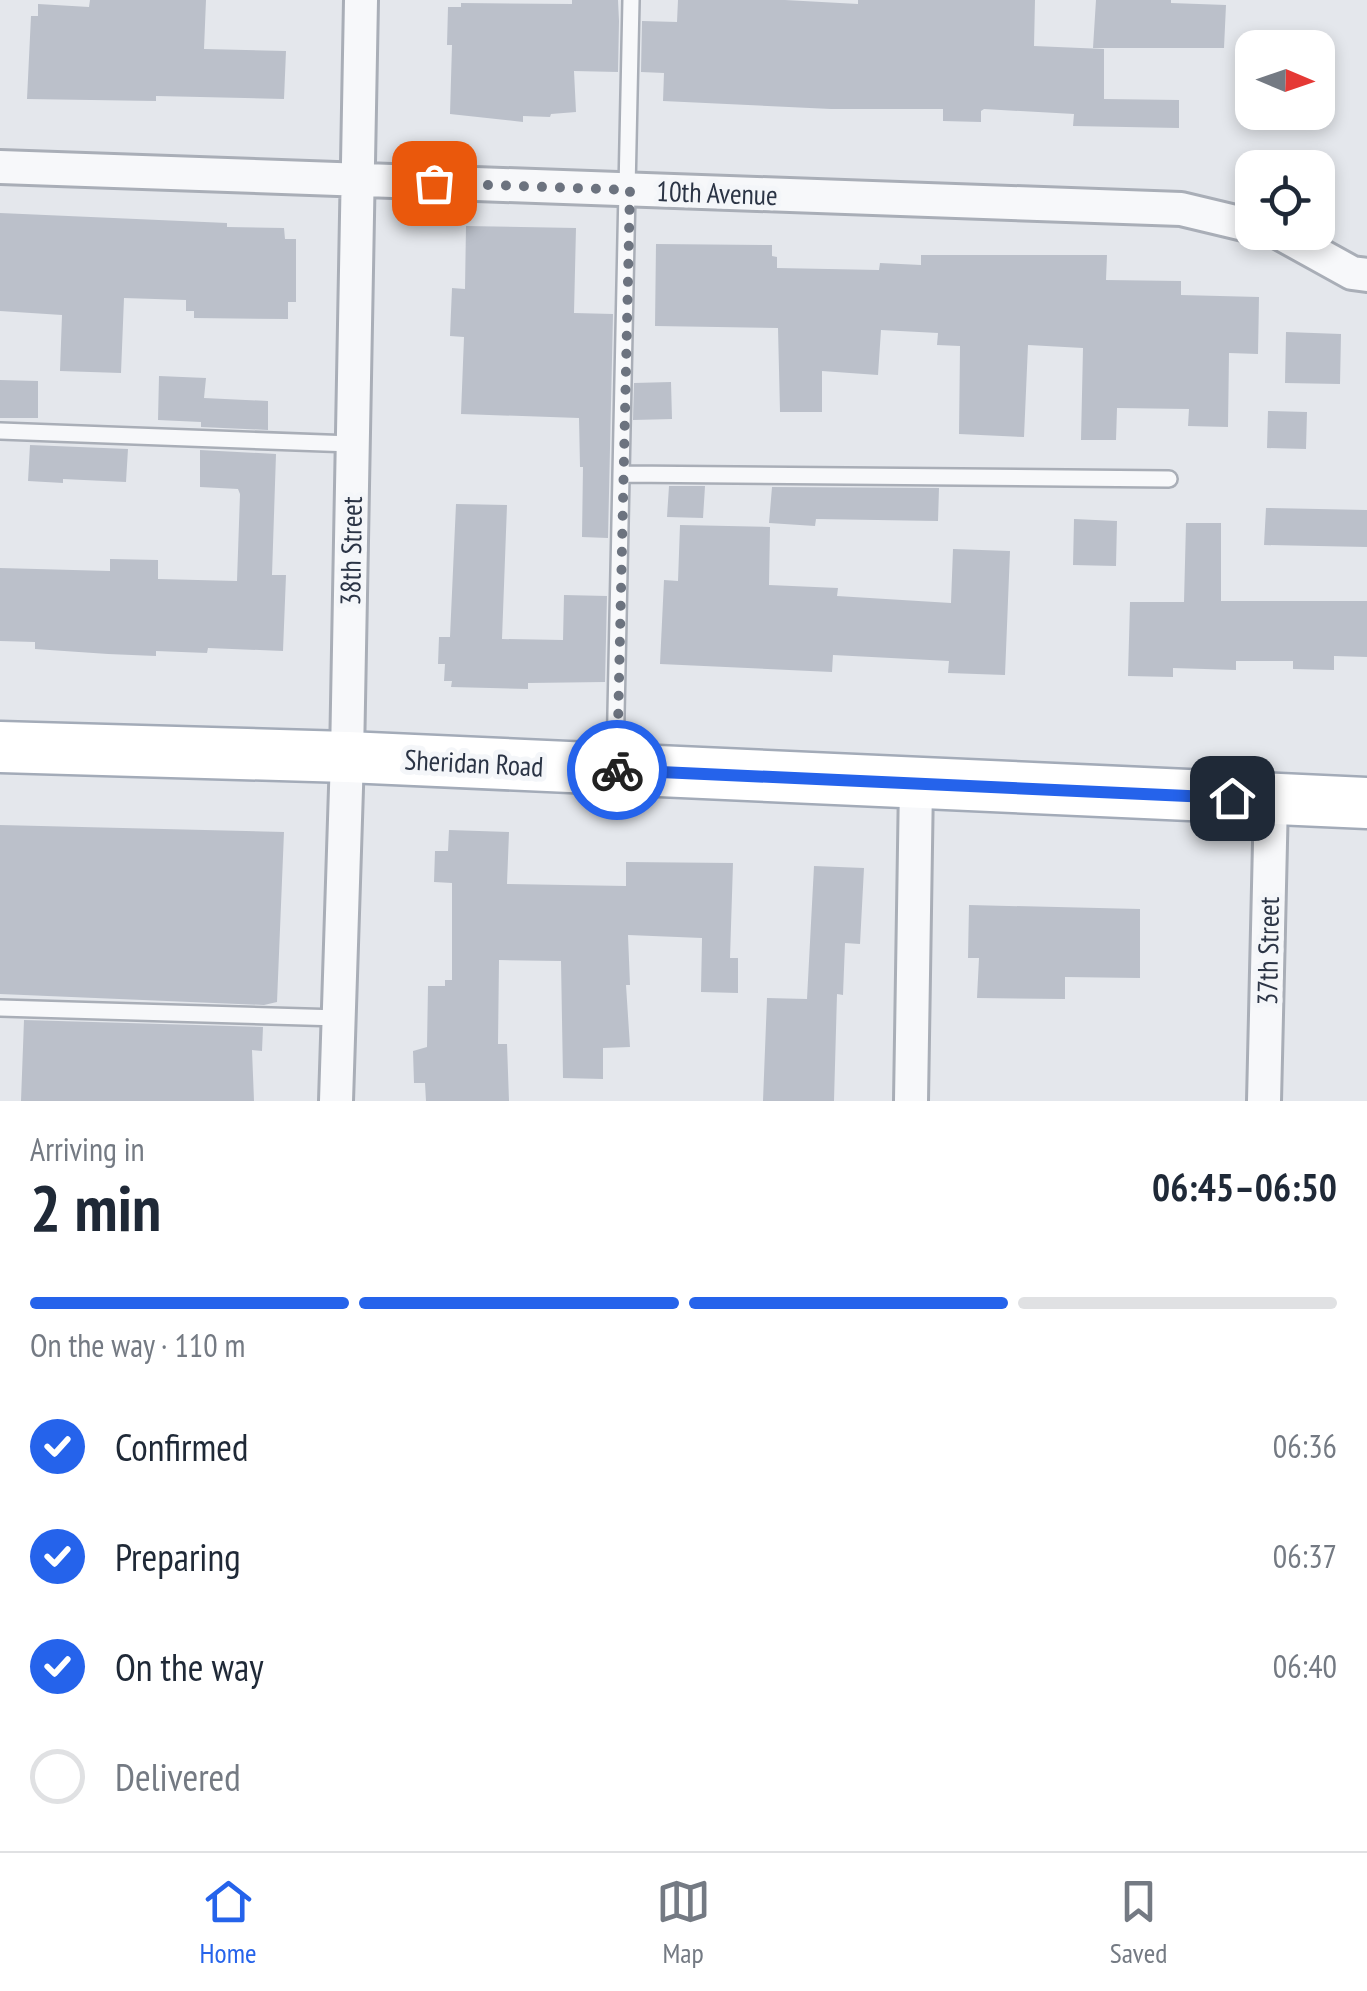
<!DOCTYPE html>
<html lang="en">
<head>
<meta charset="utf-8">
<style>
  :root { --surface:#fff; --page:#f2f2f3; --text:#1f2937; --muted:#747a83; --line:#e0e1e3; --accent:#2563eb }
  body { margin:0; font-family:"PT Sans Narrow",sans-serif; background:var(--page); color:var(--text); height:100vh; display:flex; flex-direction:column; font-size:38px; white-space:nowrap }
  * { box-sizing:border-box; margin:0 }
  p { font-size:32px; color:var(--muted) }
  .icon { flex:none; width:55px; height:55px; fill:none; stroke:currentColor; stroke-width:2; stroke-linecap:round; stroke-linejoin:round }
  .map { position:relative; height:1101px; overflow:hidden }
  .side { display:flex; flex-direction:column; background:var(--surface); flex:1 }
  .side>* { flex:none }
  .needle { width:65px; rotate:92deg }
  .fabs { position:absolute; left:1235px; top:30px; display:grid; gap:20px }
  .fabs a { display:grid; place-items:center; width:100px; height:100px; border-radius:20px; background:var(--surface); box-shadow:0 5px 15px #0003; font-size:50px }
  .pin { position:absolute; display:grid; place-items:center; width:85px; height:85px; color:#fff; margin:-42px; border-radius:20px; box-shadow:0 5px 15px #0006 }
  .courier { position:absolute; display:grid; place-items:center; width:100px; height:100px; margin:-50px; border:8px solid #2563eb; border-radius:50%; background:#fff; color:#222; box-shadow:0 2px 12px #0007 }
  .headline em { font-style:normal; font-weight:800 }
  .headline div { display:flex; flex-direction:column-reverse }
  .headline { display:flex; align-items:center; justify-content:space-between; height:170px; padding:0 30px }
  h1 { font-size:65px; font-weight:800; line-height:75px }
  .bar { display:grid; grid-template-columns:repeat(4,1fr); gap:15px 10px; align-content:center; height:120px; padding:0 30px }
  .bar i { height:12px; border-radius:8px; background:var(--line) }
  .bar .selected { background:var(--accent) }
  .bar p { grid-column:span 4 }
  ol { padding:0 30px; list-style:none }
  li { display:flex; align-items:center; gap:30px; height:110px }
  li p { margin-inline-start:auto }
  li .icon { padding:10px; border-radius:50%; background:var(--accent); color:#fff; stroke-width:4 }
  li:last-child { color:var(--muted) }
  li i { width:55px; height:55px; border:5px solid var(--line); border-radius:50% }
  .tab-bar { display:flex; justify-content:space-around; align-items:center; height:140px; border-top:2px solid var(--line); background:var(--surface); font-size:28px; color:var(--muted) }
  .tab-bar a { display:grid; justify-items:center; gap:5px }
  .tab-bar .selected { color:var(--accent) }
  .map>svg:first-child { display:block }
  .building { fill:#bbc0ca }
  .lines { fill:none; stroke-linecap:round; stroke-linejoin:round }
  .lane-casing { stroke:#a9aeb7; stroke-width:20 }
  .street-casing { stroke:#a9aeb7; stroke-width:38 }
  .primary-casing { stroke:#a3abb8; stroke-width:55 }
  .lane { stroke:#f7f8fa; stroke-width:15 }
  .street { stroke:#f7f8fa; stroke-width:32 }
  .primary { stroke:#fff; stroke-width:50 }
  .done { stroke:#6c737f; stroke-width:10; stroke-dasharray:0 18 }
  .route { stroke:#2563eb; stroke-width:12 }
  .labels { text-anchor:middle; stroke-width:10; stroke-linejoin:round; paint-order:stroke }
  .street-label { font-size:28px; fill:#2b3445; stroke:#f4f6f9 }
</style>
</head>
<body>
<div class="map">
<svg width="1367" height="1101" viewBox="0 0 1367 1101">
  <rect width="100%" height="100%" fill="#e4e7ec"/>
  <path class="building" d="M 90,0 L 206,0 L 204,49 L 286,51 L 284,99 L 156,96 L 156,101 L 27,99 L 31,16 L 38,16 L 38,4 L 89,7 Z
    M 572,0 L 618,0 L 619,21 L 618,72 L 574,71 L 576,112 L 551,114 L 550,117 L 523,116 L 523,122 L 450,114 L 452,45 L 447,45 L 448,7 L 461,7 L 461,3 L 572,4 Z
    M 678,0 L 785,0 L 858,4 L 858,0 L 1035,0 L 1034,46 L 1104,49 L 1104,99 L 1179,100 L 1179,128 L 1073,126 L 1074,114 L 984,109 L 981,111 L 981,122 L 943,121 L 943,109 L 831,109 L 663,101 L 664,73 L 641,72 L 642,21 L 677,22 Z
    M 1096,0 L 1171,0 L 1171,3 L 1226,5 L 1224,48 L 1093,48 Z
    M 0,213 L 227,223 L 227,227 L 284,228 L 285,239 L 296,239 L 296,302 L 288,302 L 288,319 L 194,318 L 194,311 L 186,311 L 186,300 L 124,298 L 121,373 L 60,371 L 62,315 L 0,311 Z
    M 466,226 L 576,228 L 574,313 L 613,314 L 608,538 L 582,537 L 583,467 L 580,467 L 579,418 L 461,414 L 464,337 L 450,336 L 452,288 L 465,289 Z
    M 656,244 L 772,245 L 772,256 L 777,257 L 777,268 L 879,270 L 880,263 L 921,265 L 921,255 L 1107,255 L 1106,280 L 1181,281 L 1181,295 L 1259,297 L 1258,354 L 1229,353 L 1228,427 L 1188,426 L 1189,409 L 1117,408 L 1116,440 L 1081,440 L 1083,348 L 1028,345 L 1024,437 L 959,434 L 960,346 L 937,345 L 938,333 L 881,330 L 878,375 L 822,371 L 822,412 L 780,412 L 778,328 L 655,326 Z
    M 1286,332 L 1341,334 L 1340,384 L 1285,383 Z
    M 159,376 L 206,378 L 204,398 L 268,401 L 268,430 L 201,427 L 201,422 L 158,420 Z
    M 0,380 L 38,381 L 38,418 L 0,418 Z
    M 671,382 L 672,419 L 633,420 L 634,383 Z
    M 1268,411 L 1307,412 L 1306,449 L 1267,448 Z
    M 30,445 L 128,449 L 126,482 L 63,479 L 63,483 L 28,481 Z
    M 200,450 L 276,454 L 272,575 L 286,575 L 283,651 L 208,648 L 207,653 L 156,651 L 156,656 L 108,654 L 35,649 L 35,642 L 0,641 L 0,568 L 110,571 L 110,559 L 158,560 L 158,579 L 237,581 L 240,494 L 238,489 L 200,487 Z
    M 669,486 L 705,486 L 703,518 L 667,517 Z
    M 772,487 L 939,488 L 938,521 L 816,519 L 815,526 L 769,523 Z
    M 456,504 L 507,505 L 502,639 L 563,640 L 564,595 L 607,596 L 605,682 L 528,683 L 528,689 L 451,687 L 452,681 L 444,681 L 445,664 L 438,664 L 439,637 L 450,637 Z
    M 1266,508 L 1367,510 L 1367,547 L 1264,545 Z
    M 1074,519 L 1117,521 L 1116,566 L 1073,565 Z
    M 1186,523 L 1221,523 L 1221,601 L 1367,601 L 1367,657 L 1334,656 L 1334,670 L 1293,669 L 1293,661 L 1236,661 L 1236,670 L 1173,668 L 1173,677 L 1128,676 L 1130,602 L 1184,602 Z
    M 680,525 L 770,527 L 769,585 L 838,588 L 837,596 L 951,603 L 953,549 L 1010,551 L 1005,675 L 948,673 L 949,661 L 833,655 L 832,672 L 660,664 L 664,580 L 678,581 Z
    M 0,825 L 284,832 L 277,1002 L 264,1005 L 0,994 Z
    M 449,830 L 509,832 L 507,884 L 626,886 L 626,862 L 733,863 L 730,958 L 738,958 L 738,993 L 701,992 L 702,938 L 628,935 L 630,985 L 626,985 L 630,1047 L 603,1048 L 603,1079 L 563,1078 L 561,961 L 499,960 L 498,1044 L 507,1044 L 509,1101 L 426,1101 L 425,1083 L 414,1083 L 413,1051 L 427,1047 L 428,986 L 445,986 L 445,980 L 452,980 L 452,883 L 434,882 L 435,851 L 448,851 Z
    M 814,866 L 864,868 L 860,944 L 845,943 L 843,995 L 837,994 L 834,1101 L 763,1101 L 767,998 L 807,999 Z
    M 969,905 L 1140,909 L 1140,978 L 1065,977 L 1065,999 L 977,998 L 979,958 L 968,958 Z
    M 24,1020 L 263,1027 L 262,1051 L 252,1050 L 254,1101 L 21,1101 Z"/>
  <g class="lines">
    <g class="lane-casing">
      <path id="lane" d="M 0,431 L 352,444
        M 623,474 L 1169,479
        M 615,761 L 631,0
        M 0,1008 L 339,1018"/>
    </g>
    <g class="street-casing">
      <path id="street" d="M 0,167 L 1181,209 L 1252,226
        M 1278,232 L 1352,273 L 1367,275
        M 336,1101 L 347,757 L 361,0
        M 911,1101 L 916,784
        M 1264,1101 L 1271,800"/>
    </g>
    <g class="primary-casing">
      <path id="primary" d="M 0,747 L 347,757 L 1367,803"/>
    </g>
    <use href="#lane" class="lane"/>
    <use href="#street" class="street"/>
    <use href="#primary" class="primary"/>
  </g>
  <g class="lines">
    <path class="done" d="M 434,183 L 630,190 L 617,770"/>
    <path class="route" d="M 617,770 L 1232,798"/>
  </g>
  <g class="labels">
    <g class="street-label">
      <text transform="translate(717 193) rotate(2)" y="10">10th Avenue</text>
      <text transform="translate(351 551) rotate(-89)" y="10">38th Street</text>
      <text transform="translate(474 763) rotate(3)" y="10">Sheridan Road</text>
      <text transform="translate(1268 951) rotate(-89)" y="10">37th Street</text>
    </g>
  </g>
</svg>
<div class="fabs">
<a><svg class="needle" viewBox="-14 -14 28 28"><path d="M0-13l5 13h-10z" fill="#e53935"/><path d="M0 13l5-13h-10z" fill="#747a83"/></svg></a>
<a><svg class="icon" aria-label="locate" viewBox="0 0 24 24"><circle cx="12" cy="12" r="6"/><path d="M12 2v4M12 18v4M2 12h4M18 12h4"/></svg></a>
</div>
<div class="pin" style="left:434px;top:183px;background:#ea580c"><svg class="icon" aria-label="bag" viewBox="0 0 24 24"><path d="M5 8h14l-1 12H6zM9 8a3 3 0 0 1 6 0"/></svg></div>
<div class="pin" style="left:1232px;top:798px;background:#1f2937"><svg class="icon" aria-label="home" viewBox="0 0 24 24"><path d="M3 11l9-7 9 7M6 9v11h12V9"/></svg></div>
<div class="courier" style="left:617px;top:770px"><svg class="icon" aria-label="bike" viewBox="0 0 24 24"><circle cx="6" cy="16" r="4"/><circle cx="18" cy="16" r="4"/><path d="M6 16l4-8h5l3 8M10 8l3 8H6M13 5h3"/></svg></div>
</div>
<section class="side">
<div class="headline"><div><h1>2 min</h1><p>Arriving in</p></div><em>06:45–06:50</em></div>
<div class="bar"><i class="selected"></i><i class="selected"></i><i class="selected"></i><i></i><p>On the way · 110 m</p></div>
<ol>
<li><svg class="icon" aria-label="check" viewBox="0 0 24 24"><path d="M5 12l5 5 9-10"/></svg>Confirmed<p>06:36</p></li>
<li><svg class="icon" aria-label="check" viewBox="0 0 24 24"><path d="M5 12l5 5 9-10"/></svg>Preparing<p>06:37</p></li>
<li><svg class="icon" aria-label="check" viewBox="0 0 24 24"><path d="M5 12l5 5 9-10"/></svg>On the way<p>06:40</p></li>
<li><i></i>Delivered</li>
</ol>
</section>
<nav class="tab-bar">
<a class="selected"><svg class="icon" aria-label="home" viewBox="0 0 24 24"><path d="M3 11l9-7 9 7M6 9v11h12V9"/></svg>Home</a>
<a><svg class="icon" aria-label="map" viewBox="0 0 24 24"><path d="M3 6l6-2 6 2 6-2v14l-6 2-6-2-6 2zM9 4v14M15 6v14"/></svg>Map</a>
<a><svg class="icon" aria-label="saved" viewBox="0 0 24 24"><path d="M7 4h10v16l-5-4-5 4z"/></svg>Saved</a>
</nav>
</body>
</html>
